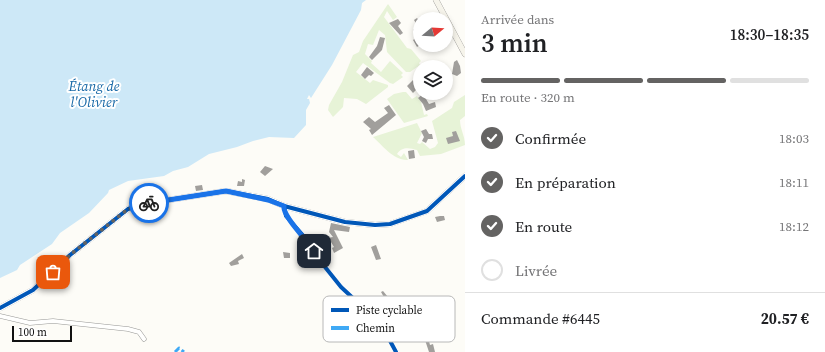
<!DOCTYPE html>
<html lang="fr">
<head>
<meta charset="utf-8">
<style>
  :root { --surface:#fff; --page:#f2f2f2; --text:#202124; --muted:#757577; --line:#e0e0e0; --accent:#646362 }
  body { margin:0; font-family:"Source Serif 4",serif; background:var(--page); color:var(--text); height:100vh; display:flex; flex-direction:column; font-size:15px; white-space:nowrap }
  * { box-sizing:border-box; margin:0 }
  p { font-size:13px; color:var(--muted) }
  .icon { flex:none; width:22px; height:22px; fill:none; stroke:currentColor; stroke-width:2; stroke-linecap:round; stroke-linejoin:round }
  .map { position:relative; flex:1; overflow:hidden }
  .sheet { display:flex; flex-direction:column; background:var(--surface); width:360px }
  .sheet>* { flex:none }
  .needle { width:26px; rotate:72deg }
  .controls { position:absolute; left:413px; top:12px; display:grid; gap:8px }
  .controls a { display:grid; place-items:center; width:40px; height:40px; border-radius:50%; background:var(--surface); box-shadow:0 2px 6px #0003; font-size:20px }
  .scale { position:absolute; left:12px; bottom:10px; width:60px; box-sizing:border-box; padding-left:4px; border:2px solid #111; border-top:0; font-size:11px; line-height:14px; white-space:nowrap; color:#111; -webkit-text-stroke:3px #fff; paint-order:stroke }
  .pin { position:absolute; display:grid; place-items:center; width:34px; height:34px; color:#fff; margin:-17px; border-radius:8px; box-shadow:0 2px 6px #0006 }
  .courier { position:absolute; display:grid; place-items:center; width:40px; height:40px; margin:-20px; border:3px solid #1a73e8; border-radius:50%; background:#fff; color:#222; box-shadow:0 1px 5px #0007 }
  .summary em { font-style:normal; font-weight:600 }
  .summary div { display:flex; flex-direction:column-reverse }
  .summary { display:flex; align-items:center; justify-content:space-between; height:68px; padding:0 16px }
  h1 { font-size:26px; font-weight:600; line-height:30px }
  .bar { display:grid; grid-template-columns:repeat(4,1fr); gap:6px 4px; align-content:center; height:48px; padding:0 16px }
  .bar i { height:5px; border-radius:3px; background:var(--line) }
  .bar .active { background:var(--accent) }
  .bar p { grid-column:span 4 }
  .line { display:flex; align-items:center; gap:10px; padding:0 16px; border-top:1px solid var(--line) }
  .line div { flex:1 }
  ol { padding:0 16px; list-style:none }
  li { display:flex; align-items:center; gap:12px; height:44px }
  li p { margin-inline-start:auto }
  li .icon { padding:4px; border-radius:50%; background:var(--accent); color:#fff; stroke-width:4 }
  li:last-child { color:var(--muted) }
  li i { width:22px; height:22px; border:2px solid var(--line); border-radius:50% }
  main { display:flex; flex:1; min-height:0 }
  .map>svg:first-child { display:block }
  .green { fill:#e7f3d7 }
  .water { fill:#cde8f7 }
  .building { fill:#a19f9c }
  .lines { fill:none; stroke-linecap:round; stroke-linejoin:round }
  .street-casing { stroke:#979795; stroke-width:5 }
  .secondary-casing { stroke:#8e8d8b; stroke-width:6 }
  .street { stroke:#fffffe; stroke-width:4 }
  .secondary { stroke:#f6f4eb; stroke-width:5.5 }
  .quiet { stroke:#3fa9f5; stroke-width:3; stroke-dasharray:6 3; stroke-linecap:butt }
  .cycleway-casing { stroke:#fff; stroke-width:6 }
  .cycleway { stroke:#0057b8; stroke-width:4 }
  .done { stroke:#646362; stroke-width:4; stroke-dasharray:0 7.2 }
  .route { stroke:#1a73e8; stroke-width:5 }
  .labels { text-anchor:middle; stroke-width:4; stroke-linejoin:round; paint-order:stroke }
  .water-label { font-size:14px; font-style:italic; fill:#1768a6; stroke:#fff }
  .key { fill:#fff; stroke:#b8b8b8; stroke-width:1 }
  .key-label { font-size:11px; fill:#111 }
</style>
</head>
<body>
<main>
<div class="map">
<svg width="465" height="352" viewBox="0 0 465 352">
  <rect width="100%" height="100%" fill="#fdfcf7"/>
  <path class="green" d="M 388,4 L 397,17 L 393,20 L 387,11 L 384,17 L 407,48 L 411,49 L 421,61 L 419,63 L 420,65 L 410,72 L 406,72 L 387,52 L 385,35 L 379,30 L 373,45 L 368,44 L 365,54 L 372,61 L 371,63 L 381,72 L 390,61 L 403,73 L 401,75 L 403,77 L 393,84 L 390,83 L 363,63 L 356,72 L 370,83 L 373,80 L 388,85 L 388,87 L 366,104 L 357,99 L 344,98 L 343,107 L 333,117 L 328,110 L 329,105 L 342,82 L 353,55 L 359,52 L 363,41 Z
    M 403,92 L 406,92 L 412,99 L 417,96 L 421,102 L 424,115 L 427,114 L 428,116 L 404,123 L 387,99 L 394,94 Z
    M 465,95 L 465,116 L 460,120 C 460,129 465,136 465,145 L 441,154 L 420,156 L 417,150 C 410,148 402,146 397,154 L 401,157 L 404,153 L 408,160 C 394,161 382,145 373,137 L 417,123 L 422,133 L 417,143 L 420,144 L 422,142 L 430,149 L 435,147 L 438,143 L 432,121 L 452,108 L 454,102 Z"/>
  <path class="water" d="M 0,0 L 366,0 L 362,3 L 361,10 L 332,65 L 311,98 L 309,95 L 307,99 L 309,99 L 310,103 L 306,110 L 306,125 L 294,138 L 269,137 L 253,141 L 237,147 L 209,154 L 188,167 L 173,171 L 164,176 L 128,181 L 109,190 L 108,193 L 89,213 L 60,233 L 52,244 L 20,265 L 17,270 L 0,278 Z"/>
  <path class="building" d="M 417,18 L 420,22 L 420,30 L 416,34 L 413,30 L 417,25 L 414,20 Z
    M 398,19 L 401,23 L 398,26 L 403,33 L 400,35 L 389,23 Z
    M 380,37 L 385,38 L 382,50 L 372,60 L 369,57 L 377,46 Z
    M 417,37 L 420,42 L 420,45 L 417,47 L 413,40 Z
    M 457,60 L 460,66 L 461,73 L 457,76 L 452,74 L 454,62 Z
    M 367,67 L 374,73 L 371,76 L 369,75 L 365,79 L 361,75 Z
    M 414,79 L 417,85 L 415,87 L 417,89 L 413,93 L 407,86 Z
    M 423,94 L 429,104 L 435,102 L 436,107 L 426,111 L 423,104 L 418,98 Z
    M 389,105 L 396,115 L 372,135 L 369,130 L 371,129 L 363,122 L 369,117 L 375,122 L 388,113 L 384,108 Z
    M 426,129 L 429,134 L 432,134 L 433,139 L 428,139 L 426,143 L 422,141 L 424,137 L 421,131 Z
    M 456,131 L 460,141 L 448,144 L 446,138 L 453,136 L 452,132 Z
    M 414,150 L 415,158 L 409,159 L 408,151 Z
    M 265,166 L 273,169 L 265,176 L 260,172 Z
    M 242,179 L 245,180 L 244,186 L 237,186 L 238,181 L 242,182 Z
    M 202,185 L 203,190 L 196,191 L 195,186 Z
    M 440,216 L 444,216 L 445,220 L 437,222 L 435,217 Z
    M 331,223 L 350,227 L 349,232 L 334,230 L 343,248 L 334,253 L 332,248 L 334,247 L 331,242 L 328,243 L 327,238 L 333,237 L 329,232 Z
    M 376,245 L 381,259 L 376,260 L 371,247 Z
    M 283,252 L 290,253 L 290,258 L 284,258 Z
    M 242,254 L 244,258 L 238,261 L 239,264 L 231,266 L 229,263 Z
    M 383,291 L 388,297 L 389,296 L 384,305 L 377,310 L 374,307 L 385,299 L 381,292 Z
    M 420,315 L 422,323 L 424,323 L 430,345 L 433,344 L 435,352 L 429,352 L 424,337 L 422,337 L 422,324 L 413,326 L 412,324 L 411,325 L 410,321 L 416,319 L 415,316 Z"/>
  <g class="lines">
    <g class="street-casing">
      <path id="street" d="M 284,206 L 286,216 L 307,240 L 321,262 L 341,287 L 355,300 L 374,311 L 396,352
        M 0,316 L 30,323 L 53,321 L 128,329 L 139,332 L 144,339"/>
    </g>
    <g class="secondary-casing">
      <path id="secondary" d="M 436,0 L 465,54
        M 0,308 L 33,290 L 70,255 L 128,209 L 142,204 L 226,191 L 268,199 L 284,206 L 345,222 L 375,225 L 390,224 L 427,211 L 465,176"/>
    </g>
    <use href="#street" class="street"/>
    <use href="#secondary" class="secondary"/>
    <path class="quiet" d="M 175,352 L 179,348 L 184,352"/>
    <g class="cycleway-casing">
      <path id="cycleway" d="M 284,206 L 286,216 L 307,240 L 321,262 L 341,287 L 355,300 L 374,311 L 396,352
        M 0,308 L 33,290 L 70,255 L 128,209 L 142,204 L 226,191 L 268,199 L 284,206 L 345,222 L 375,225 L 390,224 L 427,211 L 465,176"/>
    </g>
    <use href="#cycleway" class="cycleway"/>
  </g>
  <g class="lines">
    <path class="done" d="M 53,272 L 70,255 L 128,209 L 149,203"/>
    <path class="route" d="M 149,203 L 226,191 L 268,200 L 284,206 C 282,216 308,241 314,251"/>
  </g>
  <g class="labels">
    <g class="water-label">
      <text x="94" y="91">Étang de<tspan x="94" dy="16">l'Olivier</tspan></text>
    </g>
  </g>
  <rect x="323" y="296" width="132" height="46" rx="6" class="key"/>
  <rect x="331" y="308" width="18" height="4" fill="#0057b8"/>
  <rect x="331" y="326" width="18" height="4" fill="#3fa9f5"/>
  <g class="key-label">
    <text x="356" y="314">Piste cyclable</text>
    <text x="356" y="332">Chemin</text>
  </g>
</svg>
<div class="controls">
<a><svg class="needle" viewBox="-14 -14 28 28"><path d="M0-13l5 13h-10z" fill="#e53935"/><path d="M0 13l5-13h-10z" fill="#757577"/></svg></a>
<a><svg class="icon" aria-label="layers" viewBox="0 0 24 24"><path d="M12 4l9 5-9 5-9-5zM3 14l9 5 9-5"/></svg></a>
</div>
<div class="scale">100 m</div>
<div class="pin" style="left:53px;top:272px;background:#ea580c"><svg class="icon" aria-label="bag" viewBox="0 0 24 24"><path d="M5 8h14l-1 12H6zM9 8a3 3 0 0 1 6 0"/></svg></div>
<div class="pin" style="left:314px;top:251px;background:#1f2937"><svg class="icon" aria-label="home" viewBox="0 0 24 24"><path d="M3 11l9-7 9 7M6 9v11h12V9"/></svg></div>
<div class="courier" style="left:149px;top:203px"><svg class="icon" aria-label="bike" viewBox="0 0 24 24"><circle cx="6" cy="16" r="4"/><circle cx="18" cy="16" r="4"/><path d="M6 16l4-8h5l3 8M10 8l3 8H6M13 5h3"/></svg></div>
</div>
<section class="sheet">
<div class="summary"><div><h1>3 min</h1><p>Arrivée dans</p></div><em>18:30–18:35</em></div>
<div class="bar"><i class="active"></i><i class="active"></i><i class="active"></i><i></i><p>En route · 320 m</p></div>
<ol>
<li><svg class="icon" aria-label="check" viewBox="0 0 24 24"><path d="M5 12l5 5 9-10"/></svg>Confirmée<p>18:03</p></li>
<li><svg class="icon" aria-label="check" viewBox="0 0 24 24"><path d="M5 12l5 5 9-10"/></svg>En préparation<p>18:11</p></li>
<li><svg class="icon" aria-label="check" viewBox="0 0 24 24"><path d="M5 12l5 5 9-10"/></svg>En route<p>18:12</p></li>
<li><i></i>Livrée</li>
</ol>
<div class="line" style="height:52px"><div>Commande #6445</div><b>20.57 €</b></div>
</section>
</main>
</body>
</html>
